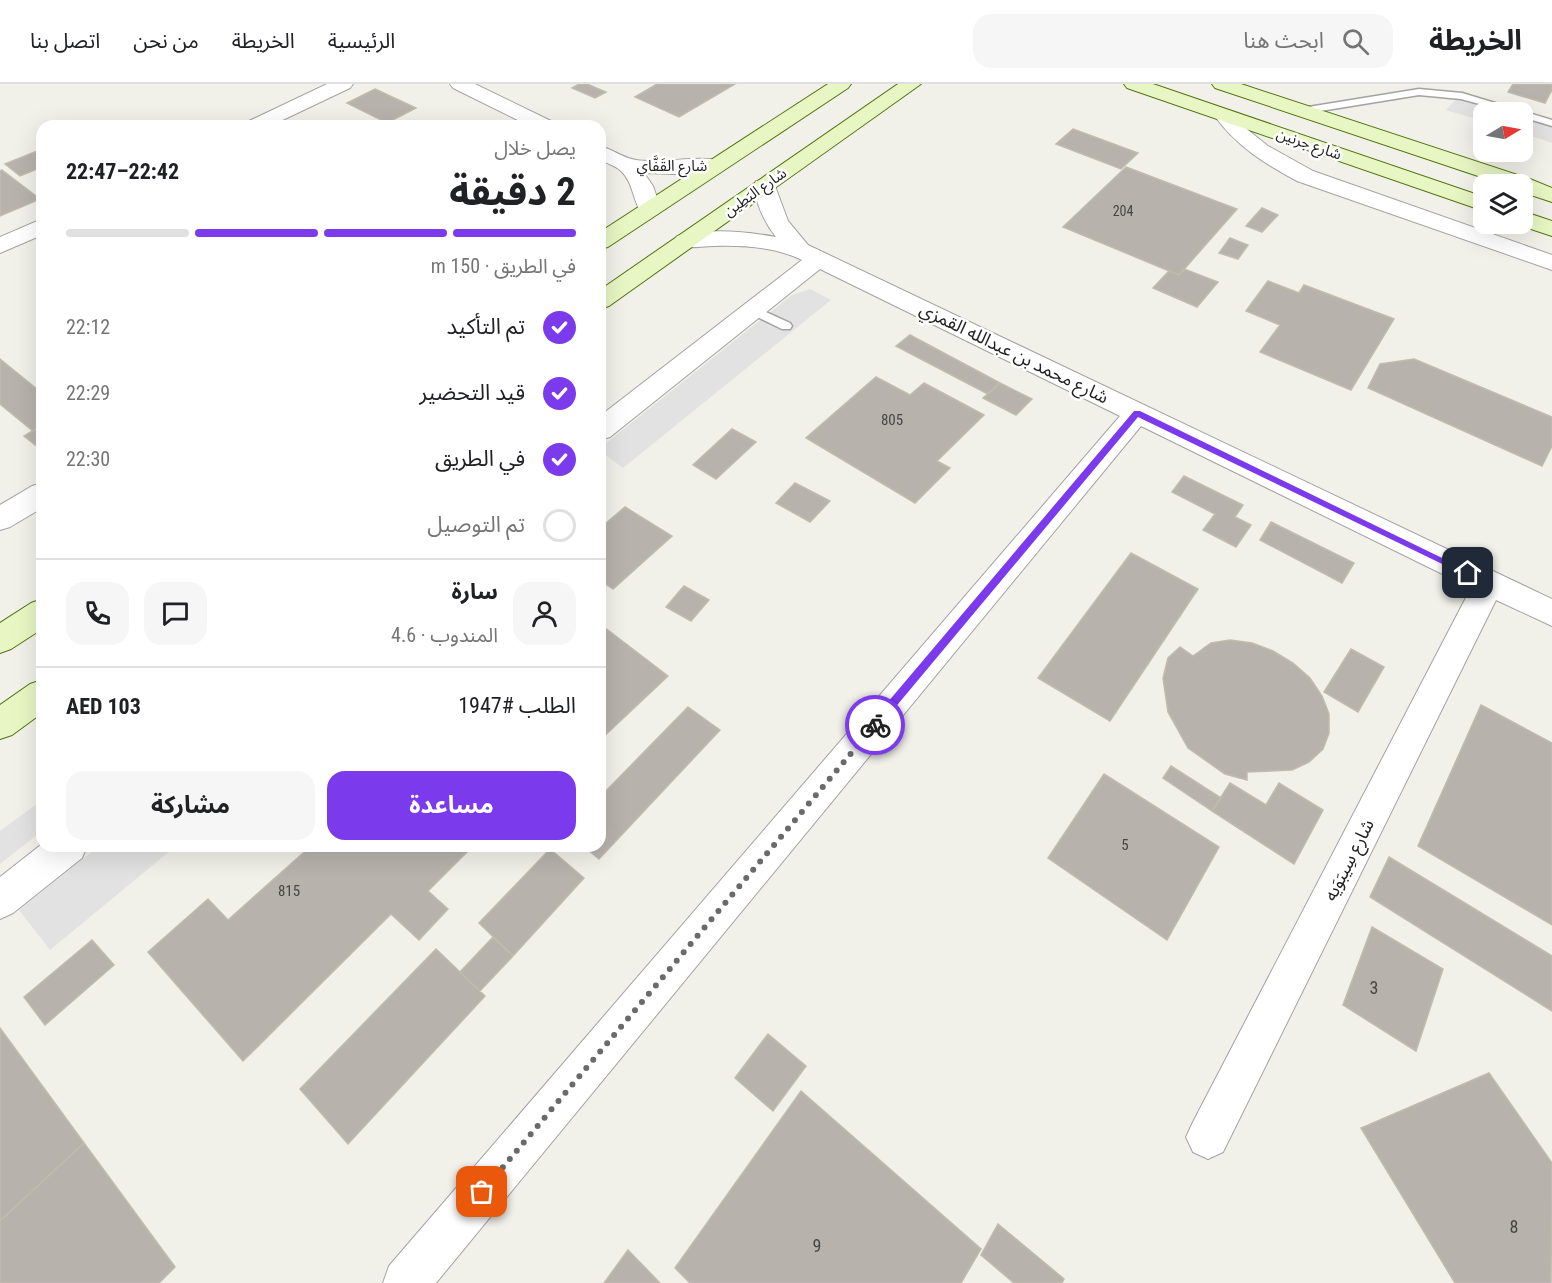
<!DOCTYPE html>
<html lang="ar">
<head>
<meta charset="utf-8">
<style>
  :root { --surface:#fff; --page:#f6f6f6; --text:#202124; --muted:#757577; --line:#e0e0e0; --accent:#7c3aed }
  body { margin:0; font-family:"Roboto Condensed","Noto Sans Arabic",sans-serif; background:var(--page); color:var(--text); direction:rtl; height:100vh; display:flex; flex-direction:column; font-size:22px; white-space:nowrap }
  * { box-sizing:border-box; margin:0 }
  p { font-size:20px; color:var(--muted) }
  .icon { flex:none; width:33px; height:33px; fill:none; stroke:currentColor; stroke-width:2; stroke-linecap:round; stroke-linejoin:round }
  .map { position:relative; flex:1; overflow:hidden; direction:ltr }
  .drawer { position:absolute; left:36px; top:36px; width:570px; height:732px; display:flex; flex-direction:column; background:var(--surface); border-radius:18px; box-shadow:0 6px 24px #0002; direction:rtl }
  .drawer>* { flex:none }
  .needle { width:39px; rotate:80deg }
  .buttons { position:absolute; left:1473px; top:18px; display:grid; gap:12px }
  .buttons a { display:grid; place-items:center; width:60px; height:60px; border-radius:12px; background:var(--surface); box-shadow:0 6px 24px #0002; font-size:30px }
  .pin { position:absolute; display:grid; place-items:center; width:51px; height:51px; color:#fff; margin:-26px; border-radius:12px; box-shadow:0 3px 9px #0006 }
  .courier { position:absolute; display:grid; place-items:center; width:60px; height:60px; margin:-30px; border:4px solid #7c3aed; border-radius:50%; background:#fff; color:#222; box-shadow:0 2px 8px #0007 }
  .headline em { font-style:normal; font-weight:700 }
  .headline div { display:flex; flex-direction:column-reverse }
  .headline { display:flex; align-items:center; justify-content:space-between; height:102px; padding:0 30px }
  h1 { font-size:39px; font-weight:700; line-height:45px }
  .bar { display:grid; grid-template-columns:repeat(4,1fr); gap:9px 6px; align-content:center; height:72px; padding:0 30px }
  .bar i { height:8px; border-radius:4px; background:var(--line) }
  .bar .on { background:var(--accent) }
  .bar p { grid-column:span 4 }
  .line { display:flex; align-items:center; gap:15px; padding:0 30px; border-top:2px solid var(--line) }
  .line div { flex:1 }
  .round { display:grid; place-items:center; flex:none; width:63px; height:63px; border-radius:18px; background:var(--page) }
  ol { padding:0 30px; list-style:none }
  li { display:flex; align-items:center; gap:18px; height:66px }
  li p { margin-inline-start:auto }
  li .icon { padding:6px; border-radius:50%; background:var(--accent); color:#fff; stroke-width:4 }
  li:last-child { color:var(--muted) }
  li i { width:33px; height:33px; border:3px solid var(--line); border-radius:50% }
  .primary-button { display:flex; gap:12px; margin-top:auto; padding:12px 30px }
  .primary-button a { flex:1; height:69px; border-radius:18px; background:var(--accent); color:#fff; font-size:24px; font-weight:700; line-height:69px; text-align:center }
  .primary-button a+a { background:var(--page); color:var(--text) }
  header { display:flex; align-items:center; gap:36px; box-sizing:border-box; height:84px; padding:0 30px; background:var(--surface); border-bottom:2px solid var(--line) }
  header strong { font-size:28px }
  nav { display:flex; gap:33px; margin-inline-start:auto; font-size:21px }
  .search { width:420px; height:54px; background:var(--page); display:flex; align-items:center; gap:15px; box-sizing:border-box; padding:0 21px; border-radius:18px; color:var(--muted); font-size:22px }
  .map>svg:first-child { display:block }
  .parking { fill:#e2e2e2 }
  .building { fill:#b7b3ac; stroke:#c2bbad; stroke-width:1.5 }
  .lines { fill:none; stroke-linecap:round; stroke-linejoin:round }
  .service-casing { stroke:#a3a3a3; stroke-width:3 }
  .minor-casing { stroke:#a3a3a3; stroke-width:2 }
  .secondary-casing { stroke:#51740e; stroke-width:2 }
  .service { fill:#fff; fill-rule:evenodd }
  .minor { fill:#fff; fill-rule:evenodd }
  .secondary { fill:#e7f6c3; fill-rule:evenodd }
  .route { fill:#7c3aed }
  .done { stroke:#6a6a68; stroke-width:6; stroke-dasharray:0 10.8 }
  .labels { text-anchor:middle; stroke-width:5; stroke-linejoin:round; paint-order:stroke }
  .far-number-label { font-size:14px; fill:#474644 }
  .far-street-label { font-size:15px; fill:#222; stroke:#fff }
  .number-label { font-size:15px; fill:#474644 }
  .street-label { font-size:18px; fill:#222; stroke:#fff }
  .near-number-label { font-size:18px; fill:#474644 }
</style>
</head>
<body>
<header>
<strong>الخريطة</strong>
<div class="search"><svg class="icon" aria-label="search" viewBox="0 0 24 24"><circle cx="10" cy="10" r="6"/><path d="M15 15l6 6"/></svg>ابحث هنا</div>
<nav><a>الرئيسية</a><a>الخريطة</a><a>من نحن</a><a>اتصل بنا</a></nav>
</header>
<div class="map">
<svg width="1552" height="1199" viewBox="0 0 1552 1199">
  <rect width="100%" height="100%" fill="#f1f0e9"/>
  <path class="parking" d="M 1463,8 L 1552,36 L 1552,59 L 1523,49 L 1522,28 L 1484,28 L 1483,37 L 1446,26 Z
    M 810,205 L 831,216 L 623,384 L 600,367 L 600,364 L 792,211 Z
    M 42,716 L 42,747 L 0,780 L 0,747 Z
    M 99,762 L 176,762 L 50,866 L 19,826 Z"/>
  <path class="building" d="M 579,0 L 587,0 L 606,8 L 595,14 L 572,4 Z
    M 657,0 L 735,0 L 679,33 L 635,13 Z
    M 1513,0 L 1552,0 L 1552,6 L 1545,19 L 1508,8 Z
    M 375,5 L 416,24 L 387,39 L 347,19 Z
    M 1073,45 L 1138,69 L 1121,85 L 1056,60 Z
    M 42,65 L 42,83 L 20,92 L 5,80 Z
    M 1126,83 L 1237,125 L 1179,191 L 1063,143 Z
    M 2,86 L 40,115 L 0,132 L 0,87 Z
    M 1262,124 L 1278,131 L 1262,148 L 1246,142 Z
    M 1230,154 L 1248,161 L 1238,175 L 1219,169 Z
    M 1184,185 L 1218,198 L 1197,223 L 1153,204 L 1169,187 L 1179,191 Z
    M 1268,197 L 1299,209 L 1304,201 L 1394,235 L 1351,306 L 1260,268 L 1280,241 L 1246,227 Z
    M 910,251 L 1000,299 L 988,310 L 896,262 Z
    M 0,275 L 42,309 L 42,341 L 33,347 L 0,320 Z
    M 1414,275 L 1552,333 L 1552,362 L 1542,382 L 1368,304 L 1380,280 Z
    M 876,293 L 910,311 L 924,299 L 984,331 L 937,377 L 950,384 L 915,419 L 806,354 Z
    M 1000,299 L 1032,315 L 1016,331 L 983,314 Z
    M 42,341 L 42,363 L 39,364 L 24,352 Z
    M 732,345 L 756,358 L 716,395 L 693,381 Z
    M 1184,392 L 1243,421 L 1235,433 L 1251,441 L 1236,463 L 1203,446 L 1215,430 L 1172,408 Z
    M 795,399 L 830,417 L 810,438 L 776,419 Z
    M 625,423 L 672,452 L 613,505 L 600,496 L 600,444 Z
    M 1271,438 L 1354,479 L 1342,499 L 1260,456 Z
    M 1131,469 L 1198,505 L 1110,637 L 1038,594 Z
    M 684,502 L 709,516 L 691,537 L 666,523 Z
    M 600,540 L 668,592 L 600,656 Z
    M 1230,556 L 1252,559 L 1273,567 L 1293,579 L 1310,594 L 1322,612 L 1329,630 L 1329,649 L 1323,665 L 1309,678 L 1292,686 L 1247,688 L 1247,696 L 1225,690 L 1188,664 L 1168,628 L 1163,594 L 1168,574 L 1180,563 L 1193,572 L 1211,559 Z
    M 1351,565 L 1384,583 L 1358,628 L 1324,608 Z
    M 1481,621 L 1552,659 L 1552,841 L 1418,762 Z
    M 688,623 L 720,646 L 599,775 L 583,762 L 600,762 L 600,713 Z
    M 1171,682 L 1221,714 L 1212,727 L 1163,694 Z
    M 1104,690 L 1219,763 L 1167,856 L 1048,774 Z
    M 1230,699 L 1266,721 L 1279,699 L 1323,726 L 1294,780 L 1212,727 Z
    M 311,762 L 473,762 L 428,807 L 448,825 L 419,856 L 391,830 L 243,977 L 148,868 L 208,815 L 228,836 Z
    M 550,765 L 584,794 L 513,872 L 479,839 Z
    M 1389,773 L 1552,872 L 1552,927 L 1370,813 Z
    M 1372,843 L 1443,885 L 1416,967 L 1343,921 Z
    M 493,853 L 513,872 L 480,907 L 460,888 Z
    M 92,856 L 114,881 L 45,941 L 24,913 Z
    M 436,865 L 485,912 L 348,1060 L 300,1005 Z
    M 0,944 L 84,1059 L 0,1137 Z
    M 768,950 L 806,982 L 773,1027 L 735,994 Z
    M 1489,989 L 1552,1079 L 1551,1199 L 1455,1199 L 1361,1044 Z
    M 801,1007 L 981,1165 L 961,1199 L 690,1199 L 675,1184 Z
    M 84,1059 L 175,1183 L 159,1199 L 0,1199 L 0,1137 Z
    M 998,1140 L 1064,1195 L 1062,1199 L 1014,1199 L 981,1171 Z
    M 628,1166 L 660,1199 L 604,1199 Z"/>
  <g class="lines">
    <g class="service-casing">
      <path id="service" d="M 1419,5 L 1462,9 L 1552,36 L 1552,42 L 1522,33 L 1522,28 L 1509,28 L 1461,15 L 1419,11 L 1302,30 L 1297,27 L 1302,24 Z
        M 753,222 L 790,239 L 792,242 L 790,245 L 782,245 L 749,229 L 747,226 Z"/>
    </g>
    <g class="minor-casing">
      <path id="minor" d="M 327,0 L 353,0 L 350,4 L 270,42 L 244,42 L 247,38 Z
        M 450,0 L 475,0 L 553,38 L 556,42 L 530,42 L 453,4 Z
        M 1224,25 L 1231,27 L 1248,46 L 1268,62 L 1313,87 L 1552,171 L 1552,186 L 1297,97 C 1265,80 1235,61 1214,31 L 1217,27 Z
        M 600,62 C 612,65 623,74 636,76 C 663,80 698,71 722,77 L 726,81 L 722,85 C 697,92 670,90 644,89 L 653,102 L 661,125 L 658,130 L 650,132 L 642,130 C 633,117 633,98 621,87 C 616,82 606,79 600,76 Z
        M 764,96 L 772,97 L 775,102 L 788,137 L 808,161 L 1552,515 L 1552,542 L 1496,516 L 1223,1068 L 1208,1075 L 1193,1068 L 1186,1053 L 1193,1038 L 1471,504 L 1141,342 L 436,1199 L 383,1199 L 389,1182 L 1120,332 L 820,185 L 610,353 L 600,356 L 600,332 L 802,176 C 776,163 743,161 714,162 C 702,162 689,165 677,162 L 674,157 L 677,152 C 708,144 744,147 776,153 C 764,138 757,121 753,102 L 756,97 Z
        M 42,135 L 42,151 L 0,169 L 0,153 Z
        M 42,399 L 42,424 L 10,443 L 0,446 L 0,421 L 32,402 Z
        M 42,760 L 87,762 L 82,774 L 13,829 L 0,835 L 0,793 Z"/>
    </g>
    <g class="secondary-casing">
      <path id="secondary" d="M 828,0 L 851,0 L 848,4 L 608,163 L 600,165 L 600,148 Z
        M 898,0 L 921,0 L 609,222 L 600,225 L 600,206 Z
        M 1124,0 L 1153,0 L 1484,113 L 1484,127 L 1127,4 Z
        M 1212,0 L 1241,0 L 1530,95 L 1552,104 L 1552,118 L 1522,108 L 1522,100 L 1502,100 L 1215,4 Z
        M 1522,127 L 1552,137 L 1552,152 L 1516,140 L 1522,140 Z
        M 42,515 L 42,545 L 11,565 L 0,569 L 0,539 L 31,519 Z
        M 42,596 L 42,629 L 12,651 L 0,655 L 0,621 L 30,600 Z"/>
    </g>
    <use href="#service" class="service"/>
    <use href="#minor" class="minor"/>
    <use href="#secondary" class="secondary"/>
  </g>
  <path class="route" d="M 1134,327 L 1140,327 L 1473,489 L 1468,492 L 1465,491 L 1138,333 L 878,644 L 871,644 L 871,638 Z"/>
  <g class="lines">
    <path class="done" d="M 482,1108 L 875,641"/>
  </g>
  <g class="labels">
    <g class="far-number-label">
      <text x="1123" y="132">204</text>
    </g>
    <g class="far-street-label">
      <text transform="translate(1309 60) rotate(19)" y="5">شارع جرنين</text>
      <text x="672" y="87">شارع القَفَّاي</text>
      <text transform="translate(755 108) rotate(-35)" y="5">شارع البَطِين</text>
    </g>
    <g class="number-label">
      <text x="892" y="341">805</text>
      <text x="1125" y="766">5</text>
      <text x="289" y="812">815</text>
    </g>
    <g class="street-label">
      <text transform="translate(1014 269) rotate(26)" y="6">شارع محمد بن عبدالله القمزي</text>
      <text transform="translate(1349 776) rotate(-63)" y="6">شارع سِيبَوَيه</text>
    </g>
    <g class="near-number-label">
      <text x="1374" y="910">3</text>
      <text x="1514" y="1149">8</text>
      <text x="817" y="1168">9</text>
    </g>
  </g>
</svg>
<div class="buttons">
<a><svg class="needle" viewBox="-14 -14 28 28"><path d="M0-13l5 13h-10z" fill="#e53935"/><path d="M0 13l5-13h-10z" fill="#757577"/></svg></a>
<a><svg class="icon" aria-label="layers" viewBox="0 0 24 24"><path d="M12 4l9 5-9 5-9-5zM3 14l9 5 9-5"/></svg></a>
</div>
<div class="pin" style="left:482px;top:1108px;background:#ea580c"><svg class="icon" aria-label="bag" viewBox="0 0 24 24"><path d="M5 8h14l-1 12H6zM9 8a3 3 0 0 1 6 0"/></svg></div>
<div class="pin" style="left:1468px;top:489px;background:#1f2937"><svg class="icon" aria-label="home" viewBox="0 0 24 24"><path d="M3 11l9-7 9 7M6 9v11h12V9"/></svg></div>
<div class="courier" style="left:875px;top:641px"><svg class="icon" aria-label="bike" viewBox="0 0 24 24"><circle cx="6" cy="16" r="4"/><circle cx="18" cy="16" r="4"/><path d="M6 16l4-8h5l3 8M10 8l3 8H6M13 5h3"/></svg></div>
<section class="drawer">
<div class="headline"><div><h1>2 دقيقة</h1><p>يصل خلال</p></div><em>22:42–22:47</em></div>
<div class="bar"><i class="on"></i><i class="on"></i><i class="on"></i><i></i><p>في الطريق · 150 m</p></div>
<ol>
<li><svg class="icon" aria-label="check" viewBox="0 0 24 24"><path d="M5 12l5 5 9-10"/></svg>تم التأكيد<p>22:12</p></li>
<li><svg class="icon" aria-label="check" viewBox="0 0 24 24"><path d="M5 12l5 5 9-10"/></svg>قيد التحضير<p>22:29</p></li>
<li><svg class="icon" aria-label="check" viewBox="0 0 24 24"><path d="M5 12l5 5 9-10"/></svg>في الطريق<p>22:30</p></li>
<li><i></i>تم التوصيل</li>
</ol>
<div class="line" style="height:108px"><a class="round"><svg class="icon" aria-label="person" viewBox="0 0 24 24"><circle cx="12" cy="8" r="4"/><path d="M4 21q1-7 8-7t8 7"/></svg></a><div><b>سارة</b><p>المندوب · 4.6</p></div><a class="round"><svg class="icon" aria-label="chat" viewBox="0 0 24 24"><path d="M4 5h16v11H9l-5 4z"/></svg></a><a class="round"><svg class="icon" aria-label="phone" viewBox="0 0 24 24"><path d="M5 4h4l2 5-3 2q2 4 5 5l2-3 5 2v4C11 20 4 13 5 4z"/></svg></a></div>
<div class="line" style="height:78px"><div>الطلب #1947</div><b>AED 103</b></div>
<div class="primary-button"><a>مساعدة</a><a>مشاركة</a></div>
</section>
</div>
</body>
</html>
